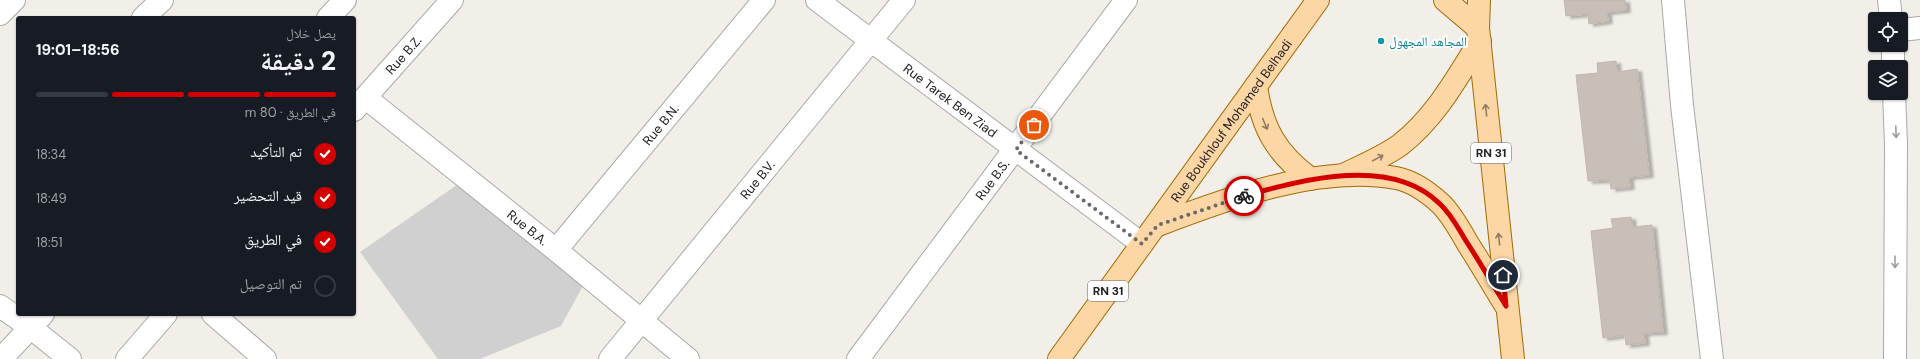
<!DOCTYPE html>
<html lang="ar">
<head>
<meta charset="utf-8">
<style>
  :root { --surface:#171b24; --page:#20242c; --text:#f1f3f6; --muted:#9ea1a6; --line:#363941; --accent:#d40000 }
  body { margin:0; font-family:"DM Sans","Noto Naskh Arabic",sans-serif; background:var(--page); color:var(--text); direction:rtl; height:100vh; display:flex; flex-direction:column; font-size:15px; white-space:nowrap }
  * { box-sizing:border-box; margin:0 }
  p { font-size:13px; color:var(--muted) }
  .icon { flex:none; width:22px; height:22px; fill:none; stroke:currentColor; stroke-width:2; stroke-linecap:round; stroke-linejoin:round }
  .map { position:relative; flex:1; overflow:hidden; direction:ltr }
  .panel { position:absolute; left:16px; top:16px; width:340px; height:300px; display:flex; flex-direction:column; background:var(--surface); border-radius:4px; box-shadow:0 1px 3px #0004; direction:rtl }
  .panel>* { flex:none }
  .controls { position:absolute; left:1868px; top:12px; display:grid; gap:8px }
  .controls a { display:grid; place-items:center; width:40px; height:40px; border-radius:4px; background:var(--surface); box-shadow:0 1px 3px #0004; font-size:20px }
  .pin { position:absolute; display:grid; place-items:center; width:34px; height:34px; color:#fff; margin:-17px; border:2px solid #fff; border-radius:50%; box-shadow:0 1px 4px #0007 }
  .courier { position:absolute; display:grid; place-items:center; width:40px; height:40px; margin:-20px; border:3px solid #d40000; border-radius:50%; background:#fff; color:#222; box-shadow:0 1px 5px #0007 }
  .head em { font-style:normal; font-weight:800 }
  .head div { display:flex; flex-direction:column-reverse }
  .head { display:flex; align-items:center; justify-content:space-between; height:68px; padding:0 20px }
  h1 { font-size:26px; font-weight:800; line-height:30px }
  .bar { display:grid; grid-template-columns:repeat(4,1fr); gap:6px 4px; align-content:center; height:48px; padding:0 20px }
  .bar i { height:5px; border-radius:3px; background:var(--line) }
  .bar .current { background:var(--accent) }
  .bar p { grid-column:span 4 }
  ol { padding:0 20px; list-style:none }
  li { display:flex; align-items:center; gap:12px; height:44px }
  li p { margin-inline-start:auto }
  li .icon { padding:4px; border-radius:50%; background:var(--accent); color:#fff; stroke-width:4 }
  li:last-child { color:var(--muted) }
  li i { width:22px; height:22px; border:2px solid var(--line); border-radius:50% }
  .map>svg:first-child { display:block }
  .religious { fill:#d0d0d0 }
  .building { fill:#c7bfb8; stroke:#c4b6ab; filter:url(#shadow) }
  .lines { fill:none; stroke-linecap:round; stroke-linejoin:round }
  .minor-casing { stroke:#a9a9a9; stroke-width:24 }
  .major-casing { stroke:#a06b00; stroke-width:24 }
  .minor { stroke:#fff; stroke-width:22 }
  .major { stroke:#fcd6a4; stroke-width:22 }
  .oneway { stroke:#8f7c63 }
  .oneway2 { stroke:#9c9c9c }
  .done { stroke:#6b6a68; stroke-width:4; stroke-dasharray:0 7.2 }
  .route { stroke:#d40000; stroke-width:5 }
  .culture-dot { fill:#0f9aa8; stroke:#fff; stroke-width:1.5 }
  .labels { text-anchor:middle; stroke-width:4; stroke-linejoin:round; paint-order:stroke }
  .shield { fill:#fff; stroke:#646464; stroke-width:1 }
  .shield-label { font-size:12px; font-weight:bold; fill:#222 }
  .culture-label { font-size:13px; fill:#0d838f; stroke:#fff; text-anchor:start }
  .street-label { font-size:13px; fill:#222; stroke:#fff }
</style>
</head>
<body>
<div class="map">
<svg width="1920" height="359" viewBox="0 0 1920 359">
  <defs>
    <filter id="shadow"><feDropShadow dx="4.5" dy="2.5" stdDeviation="1" flood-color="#0004"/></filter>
  </defs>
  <rect width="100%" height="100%" fill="#f2efe9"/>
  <path class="religious" d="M 464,180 L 584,284 L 561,326 L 480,359 L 438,359 L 360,252 Z"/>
  <path class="building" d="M 1564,0 L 1625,0 L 1626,10 L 1607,12 L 1608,21 L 1589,24 L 1588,14 L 1566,16 Z
    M 1616,61 L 1617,72 L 1637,69 L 1649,175 L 1629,177 L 1630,187 L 1611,189 L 1610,180 L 1588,181 L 1576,75 L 1598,73 L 1597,63 Z
    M 1631,217 L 1632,227 L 1652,225 L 1663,332 L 1644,333 L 1645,343 L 1626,345 L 1625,335 L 1603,338 L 1591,231 L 1613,228 L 1611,219 Z"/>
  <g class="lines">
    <g class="minor-casing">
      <g id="minor">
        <path id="s1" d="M 817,0 L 1142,244"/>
        <path d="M 1673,0 L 1682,105 L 1712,359"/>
        <path d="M 1889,0 L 1891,19"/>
        <path d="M 0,14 L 14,0"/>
        <path d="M 143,18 L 162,0"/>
        <path d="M 328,18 L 345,0"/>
        <path d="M 1901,30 L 1920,28"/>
        <path d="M 1893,45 L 1893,67"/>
        <path d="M 1894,93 L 1896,144 L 1895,359"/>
        <path id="s2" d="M 366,98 L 556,250 L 688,359"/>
        <path id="s3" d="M 354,110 L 452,0"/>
        <path id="s4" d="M 556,250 L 764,0"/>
        <path d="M 0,306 L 30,327 L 70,359"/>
        <path d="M 213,314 L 265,359"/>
        <path d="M 1,359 L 43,314"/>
        <path d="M 127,359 L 166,314"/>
        <path id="s5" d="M 610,359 L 904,0"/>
        <path id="s6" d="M 858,359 L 1126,0"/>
      </g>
    </g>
    <g class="major-casing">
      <g id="major">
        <path d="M 1445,0 L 1478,28"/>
        <path d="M 1479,0 L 1478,28 L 1513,359"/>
        <path d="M 1256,86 C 1262,129 1277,154 1311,179"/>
        <path d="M 1345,174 C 1364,165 1383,157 1400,145 C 1435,118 1457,78 1480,41"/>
        <path d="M 1158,225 C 1228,198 1321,164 1396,178 C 1412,181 1429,193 1441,204 C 1452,215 1460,230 1468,244 C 1481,264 1493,285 1506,306"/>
        <path id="s7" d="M 1059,359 L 1318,0"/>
      </g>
    </g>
    <use href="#minor" class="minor"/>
    <use href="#major" class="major"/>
  </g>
  <defs><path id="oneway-shaft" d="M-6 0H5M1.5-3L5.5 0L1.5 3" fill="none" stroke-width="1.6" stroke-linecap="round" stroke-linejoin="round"/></defs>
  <g class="oneway">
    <use href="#oneway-shaft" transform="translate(1486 110) rotate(-96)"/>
    <use href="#oneway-shaft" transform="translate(1265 124) rotate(67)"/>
    <use href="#oneway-shaft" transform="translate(1378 158) rotate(-28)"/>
    <use href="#oneway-shaft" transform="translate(1499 239) rotate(-96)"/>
  </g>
  <g class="oneway2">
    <use href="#oneway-shaft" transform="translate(1896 132) rotate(88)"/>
    <use href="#oneway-shaft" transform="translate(1895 262) rotate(90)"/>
  </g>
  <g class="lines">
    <path class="done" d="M 1034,125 L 1016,150 L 1142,244 L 1158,225 L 1244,196"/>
    <path class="route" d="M 1244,196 C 1302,180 1391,155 1440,204 C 1452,215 1459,230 1468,244 C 1481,264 1493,285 1506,306 L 1503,275"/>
  </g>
  <circle class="culture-dot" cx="1381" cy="41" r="4"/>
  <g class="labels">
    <g class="shield">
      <rect x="1471" y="143" width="40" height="20" rx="3"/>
      <rect x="1088" y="281" width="40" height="20" rx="3"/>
    </g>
    <g class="shield-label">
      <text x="1491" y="157">RN 31</text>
      <text x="1108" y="295">RN 31</text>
    </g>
    <g class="culture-label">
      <text x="1389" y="46">المجاهد المجهول</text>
    </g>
    <g class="street-label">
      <text dy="5" stroke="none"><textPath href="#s3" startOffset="74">Rue B.Z.</textPath></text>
      <text dy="5" stroke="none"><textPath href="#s1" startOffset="167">Rue Tarek Ben Ziad</textPath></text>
      <text dy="5" stroke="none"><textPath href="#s7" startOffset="294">Rue Boukhlouf Mohamed Belhadi</textPath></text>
      <text dy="5" stroke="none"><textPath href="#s4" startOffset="163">Rue B.N.</textPath></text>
      <text dy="5" stroke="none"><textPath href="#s5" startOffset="232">Rue B.V.</textPath></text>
      <text dy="5" stroke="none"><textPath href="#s6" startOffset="224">Rue B.S.</textPath></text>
      <text dy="5" stroke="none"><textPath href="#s2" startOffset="207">Rue B.A.</textPath></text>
    </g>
  </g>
</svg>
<div class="controls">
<a><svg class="icon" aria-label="locate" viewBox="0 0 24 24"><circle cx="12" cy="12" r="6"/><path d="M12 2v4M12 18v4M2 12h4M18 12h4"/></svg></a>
<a><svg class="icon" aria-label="layers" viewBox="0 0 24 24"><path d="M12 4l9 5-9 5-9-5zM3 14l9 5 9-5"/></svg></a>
</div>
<div class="pin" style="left:1034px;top:125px;background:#ea580c"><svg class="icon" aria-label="bag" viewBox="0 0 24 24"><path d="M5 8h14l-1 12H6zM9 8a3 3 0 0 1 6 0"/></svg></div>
<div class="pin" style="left:1503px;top:275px;background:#1f2937"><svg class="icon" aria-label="home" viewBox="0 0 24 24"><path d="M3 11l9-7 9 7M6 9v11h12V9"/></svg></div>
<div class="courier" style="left:1244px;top:196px"><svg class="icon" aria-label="bike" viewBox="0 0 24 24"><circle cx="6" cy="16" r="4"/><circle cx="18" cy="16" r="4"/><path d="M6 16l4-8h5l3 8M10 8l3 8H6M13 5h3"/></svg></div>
<section class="panel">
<div class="head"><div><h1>2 دقيقة</h1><p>يصل خلال</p></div><em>18:56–19:01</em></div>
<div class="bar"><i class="current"></i><i class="current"></i><i class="current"></i><i></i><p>في الطريق · 80 m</p></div>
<ol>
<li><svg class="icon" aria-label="check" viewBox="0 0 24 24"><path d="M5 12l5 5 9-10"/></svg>تم التأكيد<p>18:34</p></li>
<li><svg class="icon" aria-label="check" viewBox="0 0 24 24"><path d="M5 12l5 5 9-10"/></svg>قيد التحضير<p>18:49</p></li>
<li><svg class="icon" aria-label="check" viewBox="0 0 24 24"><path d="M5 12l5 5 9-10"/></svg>في الطريق<p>18:51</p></li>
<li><i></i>تم التوصيل</li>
</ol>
</section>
</div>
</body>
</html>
